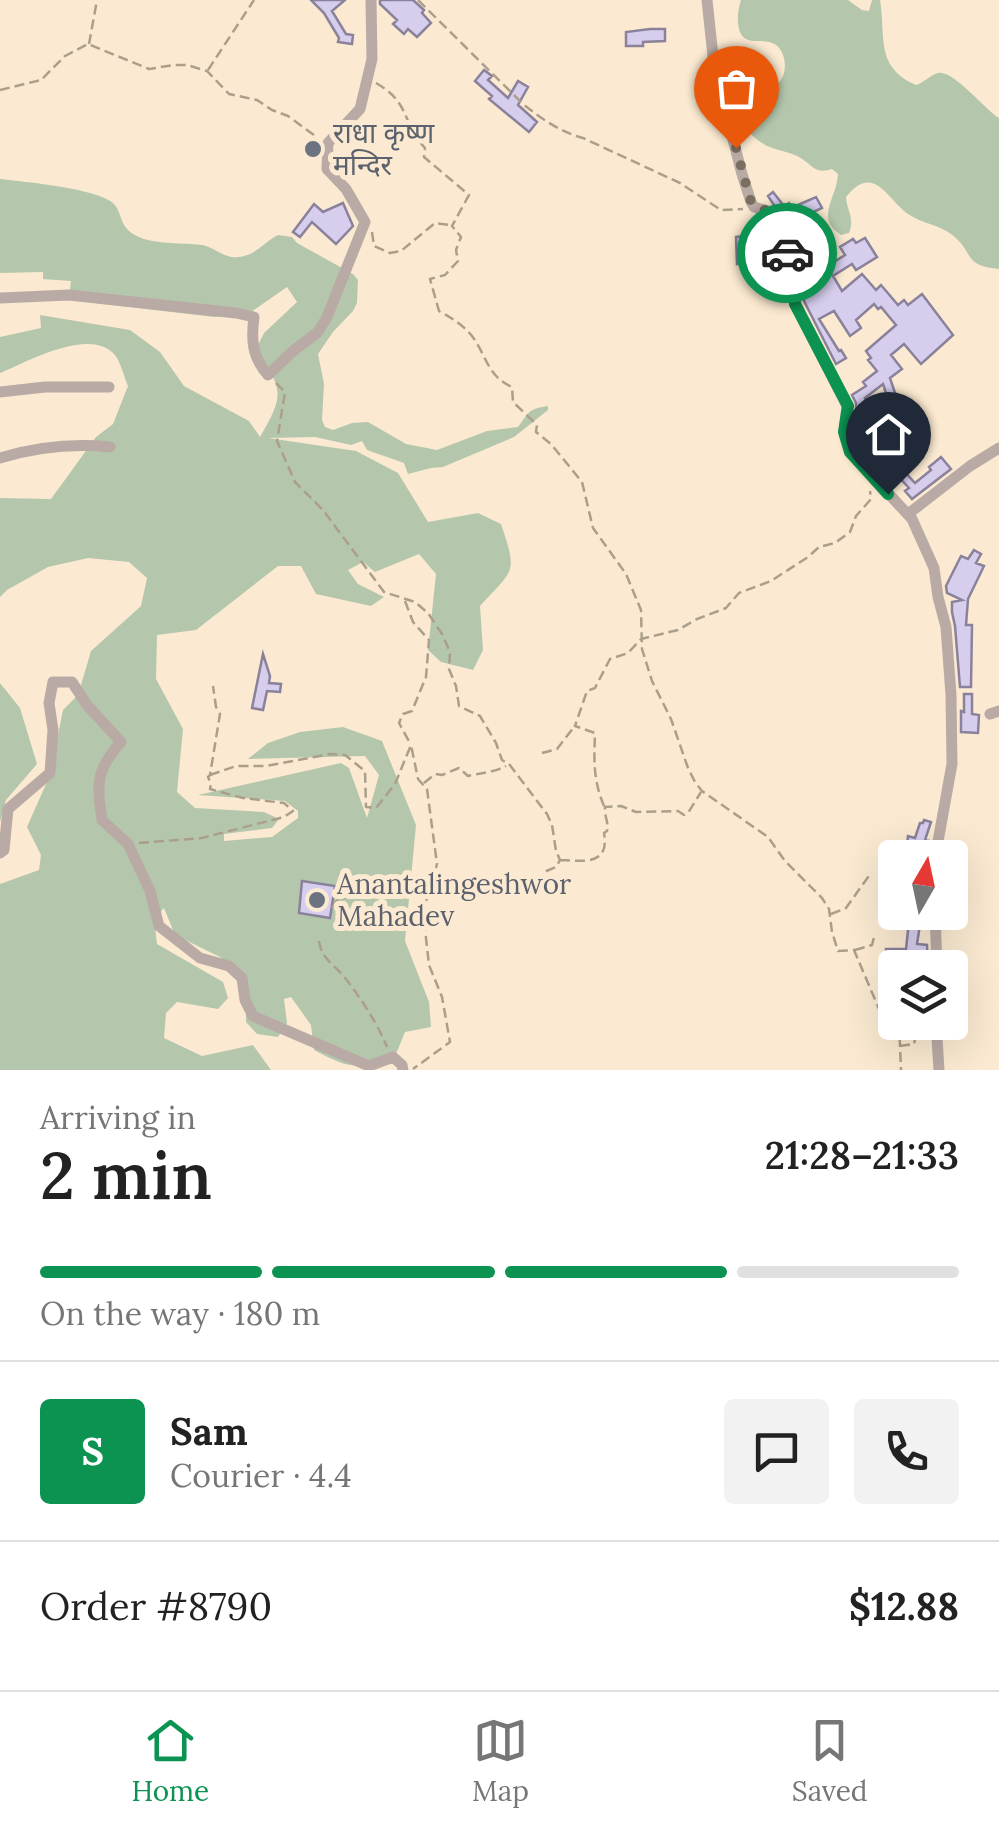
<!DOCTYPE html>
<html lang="en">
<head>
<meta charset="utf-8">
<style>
  :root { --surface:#fff; --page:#f2f2f2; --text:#222; --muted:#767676; --line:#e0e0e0; --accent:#0c9352 }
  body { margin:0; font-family:Lora,"Noto Sans Devanagari",serif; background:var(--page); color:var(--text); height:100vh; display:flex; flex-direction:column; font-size:38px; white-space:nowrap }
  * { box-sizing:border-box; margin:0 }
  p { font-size:32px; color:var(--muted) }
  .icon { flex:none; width:55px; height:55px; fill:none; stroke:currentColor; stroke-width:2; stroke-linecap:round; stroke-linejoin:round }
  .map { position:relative; height:1070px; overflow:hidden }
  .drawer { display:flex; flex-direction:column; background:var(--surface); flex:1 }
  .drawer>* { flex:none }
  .needle { width:65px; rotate:9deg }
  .controls { position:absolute; left:878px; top:840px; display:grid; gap:20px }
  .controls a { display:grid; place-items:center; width:90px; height:90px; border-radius:10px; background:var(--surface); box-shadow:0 10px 40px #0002; font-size:50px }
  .pin { position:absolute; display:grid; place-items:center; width:85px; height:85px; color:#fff; margin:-102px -42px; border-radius:50% 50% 50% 0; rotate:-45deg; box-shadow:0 0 10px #0007 }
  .pin .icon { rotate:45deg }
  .courier { position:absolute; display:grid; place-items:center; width:100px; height:100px; margin:-50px; border:8px solid #0c9352; border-radius:50%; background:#fff; color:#222; box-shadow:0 2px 12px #0007 }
  .summary em { font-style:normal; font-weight:600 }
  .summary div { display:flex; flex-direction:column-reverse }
  .summary { display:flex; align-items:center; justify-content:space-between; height:170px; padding:0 40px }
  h1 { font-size:65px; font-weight:600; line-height:75px }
  .bar { display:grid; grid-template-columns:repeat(4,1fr); gap:15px 10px; align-content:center; height:120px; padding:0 40px }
  .bar i { height:12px; border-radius:8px; background:var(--line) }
  .bar .on { background:var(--accent) }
  .bar p { grid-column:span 4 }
  .line { display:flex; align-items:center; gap:25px; padding:0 40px; border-top:2px solid var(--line) }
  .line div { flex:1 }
  .round { display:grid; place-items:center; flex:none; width:105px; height:105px; border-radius:10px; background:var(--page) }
  .tab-bar { display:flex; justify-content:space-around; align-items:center; height:140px; border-top:2px solid var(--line); background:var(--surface); font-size:28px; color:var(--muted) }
  .tab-bar a { display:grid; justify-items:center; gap:5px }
  .tab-bar .on { color:var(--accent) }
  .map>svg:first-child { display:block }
  .green { fill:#b4c7ac }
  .building { fill:#d7ceed; stroke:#8a829b; stroke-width:2.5 }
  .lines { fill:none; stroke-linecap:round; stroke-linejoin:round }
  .path { stroke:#ab9f8c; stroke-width:2.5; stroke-dasharray:10 5; stroke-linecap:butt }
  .minor { stroke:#baaaa5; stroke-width:11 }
  .done { stroke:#796f60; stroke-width:10; stroke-dasharray:0 18 }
  .route { stroke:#0c9352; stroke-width:12 }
  .worship-dot { fill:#6b7280; stroke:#fbead1; stroke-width:4 }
  .labels { text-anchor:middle; stroke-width:10; stroke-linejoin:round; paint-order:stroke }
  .worship-label { font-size:28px; fill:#5b616d; stroke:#fbead1; text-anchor:start }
</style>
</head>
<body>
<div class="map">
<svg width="999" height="1070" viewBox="0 0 999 1070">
  <rect width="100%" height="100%" fill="#fbead1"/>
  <path class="green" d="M 741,0 L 848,0 L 862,10 L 869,11 L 872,0 L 880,0 C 886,37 875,67 916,85 C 924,83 930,75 938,73 C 954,70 985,110 999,118 L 999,269 C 961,265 976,253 951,234 C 939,225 921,223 908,214 C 887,199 874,162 846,197 C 847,211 855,219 849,233 L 841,235 C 814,217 837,199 838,174 L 832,169 C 813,175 812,163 797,156 C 788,152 777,150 767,146 C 746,135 724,105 727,80 C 728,78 732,68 733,65 C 745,72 751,85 766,87 C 788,89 790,55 776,45 C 765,37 746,47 740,32 C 736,22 738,9 741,0 Z
    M 0,179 C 25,182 95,188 113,203 C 121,210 120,223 128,230 C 144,246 181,242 202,245 C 215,247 224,259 238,257 C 255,256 264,242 278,235 L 292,237 L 297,243 L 353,274 L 358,280 L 357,303 L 353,311 L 333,332 L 318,354 L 324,384 L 322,420 L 325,427 L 333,430 L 352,423 L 368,422 L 406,444 L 437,450 L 487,431 L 518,427 C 529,413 527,409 548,406 L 548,410 L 514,437 L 443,467 L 431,468 L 408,474 L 404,463 L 367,450 L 362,441 L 351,445 L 315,437 L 268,438 L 356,451 L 398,473 L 428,522 L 478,513 L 501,524 C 518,574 514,569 480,606 L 483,650 L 473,670 L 441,662 L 428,650 L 436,574 L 419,554 L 375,572 L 363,562 L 348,570 L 358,584 L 384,597 L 371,606 L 316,594 L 301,566 L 278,566 L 196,630 L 157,635 L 156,679 L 183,729 L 177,792 L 195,808 L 264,812 L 279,819 L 272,828 L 224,834 L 224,841 L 272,837 L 298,818 L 298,811 L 285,801 L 198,795 L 341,763 L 349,768 L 367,818 L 379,775 L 365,756 L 248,759 L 268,743 L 300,732 L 343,727 L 382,741 L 416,825 L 405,941 L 429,1002 L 431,1027 L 405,1032 L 396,1054 C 357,1070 352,1070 314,1050 L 311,1025 L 291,997 L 284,999 L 287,1023 L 278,1037 L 257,1034 L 246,1022 L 246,982 L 220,957 L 175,935 L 164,908 L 154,918 L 157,944 L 223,982 L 228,998 L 218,1009 L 177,1002 L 166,1013 L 164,1038 L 202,1056 L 253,1045 L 271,1070 L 0,1070 L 0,884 L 39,870 L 41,855 L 27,827 L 50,775 L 63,710 L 78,695 L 91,651 L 141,606 L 147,578 L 129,562 L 88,558 L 48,567 L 7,590 L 0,597 L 0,498 L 51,499 L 96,437 L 113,424 L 128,386 C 124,377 121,363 115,355 C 90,326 27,362 0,373 L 0,337 L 41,328 L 40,315 L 130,330 L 160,352 L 184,386 L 249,421 L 260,437 C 285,394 283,390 256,349 L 264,333 L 297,302 L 287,287 L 251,312 L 214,317 L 69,300 L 71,281 L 43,279 L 43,272 L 0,273 Z
    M 0,683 L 20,708 L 37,764 L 6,800 L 0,822 Z"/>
  <path class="building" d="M 311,0 L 345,0 L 332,11 L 346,34 L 353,35 L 352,44 L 338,42 L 339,38 L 324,13 Z
    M 380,0 L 413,0 L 424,10 L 422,13 L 431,23 L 417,37 L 408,29 L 404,34 L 393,24 L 397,20 L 380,4 Z
    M 650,29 L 665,29 L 665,41 L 643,42 L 643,46 L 626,46 L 626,32 Z
    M 484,70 L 492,76 L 488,80 L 508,98 L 518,81 L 528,87 L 518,105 L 537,122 L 529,132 L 489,99 L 492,96 L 475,81 Z
    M 773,192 L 784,206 L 789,203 L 791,208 L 816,197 L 822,208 L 803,217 L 808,230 L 807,230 L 819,252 L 807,259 L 793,235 L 796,234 L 789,220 L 785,222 L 768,196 Z
    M 343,203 L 353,226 L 336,244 L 312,222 L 300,237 L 293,232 L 314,204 L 323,212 Z
    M 759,235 L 760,246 L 753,246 L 755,262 L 737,264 L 736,237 Z
    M 865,238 L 877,257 L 856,270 L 852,264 L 833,276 L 842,291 L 862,274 L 876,290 L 881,285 L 898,305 L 904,300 L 908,305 L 922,294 L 953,335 L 921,364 L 904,344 L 891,355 L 902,369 L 890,378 L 897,399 L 889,402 L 883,384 L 865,398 L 870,406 L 856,414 L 856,403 L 852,395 L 866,386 L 863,382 L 877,371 L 868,360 L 871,358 L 866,351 L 896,325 L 881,307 L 878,309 L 874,304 L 856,320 L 861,328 L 850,336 L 834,311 L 819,319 L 839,351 L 841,350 L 846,358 L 836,364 L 804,301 L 803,279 L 804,278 L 802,273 L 806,271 L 801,262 L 813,256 L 821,270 L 845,255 L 840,247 L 853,239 L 856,243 Z
    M 941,457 L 951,469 L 912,499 L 905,491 L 909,488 L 897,475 L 903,470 L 915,483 L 931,470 L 929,467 Z
    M 974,550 L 981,554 L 976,563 L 984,566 L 968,599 L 966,625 L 972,625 L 971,687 L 960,687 L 955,626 L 952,612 L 952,602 L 962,600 L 947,593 L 946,586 L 961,556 L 968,559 Z
    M 263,654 L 270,676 L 269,683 L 281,684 L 280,692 L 267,691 L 263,710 L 252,708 Z
    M 964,694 L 972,694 L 972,714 L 979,715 L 978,733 L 961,732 L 961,711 L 964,712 Z
    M 924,820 L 931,822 L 925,840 L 929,841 L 926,858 L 908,858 L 911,846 L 907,845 L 908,836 L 915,838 L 920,823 L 923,823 Z
    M 302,881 L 335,886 L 330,918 L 299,913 Z
    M 910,912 L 922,912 L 917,944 L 927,945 L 928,967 L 895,968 L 895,979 L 880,979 L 881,968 L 886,968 L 886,949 L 906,949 Z"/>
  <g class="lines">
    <path class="path" d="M 418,0 L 523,104 C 542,119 560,132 583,138 L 680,183 L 721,210 L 743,209
      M 89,44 L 97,0
      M 208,70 L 254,0
      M 376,83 C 411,103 401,122 425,148 L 424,157 L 469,195 L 452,226 L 461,237 L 456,250 L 458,261 L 445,275 L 430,279 L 439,311 C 452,318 463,325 472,336 C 487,356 487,376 512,387 L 513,402 L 537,425 L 536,432 L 551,444 L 582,482 L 593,528 L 626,574 L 641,610 L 642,649 L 652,681 L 671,719 L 688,768 L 695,782 L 702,791 L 768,837 L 785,861 L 822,898 L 829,909 L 832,932 L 838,951 L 854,950 L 879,1009 L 891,1026 L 899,1025
      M 0,90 L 41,80 L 65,56 L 88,44 L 149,69 L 174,65 L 187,65 L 207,71 L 229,94 L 257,100 L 272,110 L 288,116 L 318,138
      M 372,232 L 374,246 L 390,253 L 401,251 L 435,223 L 450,225
      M 276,383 L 285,392 L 277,441 L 295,482 L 323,510 L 384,592 L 415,602 L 428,613 L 442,634 L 450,652 L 449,669 L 456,686 L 459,706 L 480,716 L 496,743 L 502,760 L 509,764 L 547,814 L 552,825 L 556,851 L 560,860 L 556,867 L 544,872
      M 405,601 L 413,622 L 429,640 L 426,677 L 412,711 L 403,714 L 399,723 L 411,745
      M 542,753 L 557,749 L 574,727
      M 210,775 L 236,766 L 266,766 L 330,754 L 345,755 L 365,771 L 366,807 L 376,808 L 395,784 L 411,745 L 418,779 L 427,789 L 437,864 L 423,911 L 429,965 L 442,997 L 450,1042 L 413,1069
      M 424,783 L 435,774 L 442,775 L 459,768 L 468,776 C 481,773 496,772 506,766
      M 604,806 C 593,780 594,760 595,733 L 575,726 L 587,691 L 595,688 L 610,659 L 628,653 L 641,639 L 678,630 L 697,619 L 726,608 L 739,593 L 771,581 L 808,557 L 819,547 L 835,543 L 850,532 L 856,516 L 871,499 L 870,491
      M 139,843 L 202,838 L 284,817 L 293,811 L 284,803 L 243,798 L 210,789 L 211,784 L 208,777 L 210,775 L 220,714 L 216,707 L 213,686
      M 560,860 C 583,861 610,866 604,833 L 607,831 C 609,822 604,816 605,807 L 621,806 L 636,812 L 678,811 L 684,815 L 688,813 L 701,792
      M 332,908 L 338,899 L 365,894 L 367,888 L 388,887 L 391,889 L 399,887 L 403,882 L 413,883 L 427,875 L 433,878
      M 831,914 L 846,908 L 871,873
      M 319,941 C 321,959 336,966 346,979 C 362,1000 377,1023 387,1047
      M 855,950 L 872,945 L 874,937
      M 899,1022 L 901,1070
      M 900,1046 L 914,1044 L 916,1035 L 925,1035"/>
    <path class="minor" d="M 707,0 L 717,94 L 730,128 L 742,174 L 751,202 L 754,207 L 768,211 L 776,224 L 793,277 L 795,304 L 847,406 L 844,432 L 850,452 L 912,519 L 934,568 L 938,597 L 946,627 L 951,695 L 952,764 L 935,858
      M 0,298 L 69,295 L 236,313 L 254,317 C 251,340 252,357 268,375 L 293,351 L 318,332 L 327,317 L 365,222 L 346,189 L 327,169 L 328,143 L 360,109 L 372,59 L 371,0
      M 0,392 L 45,387 L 109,387
      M 0,458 C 37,447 71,443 110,447
      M 908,514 L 970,466 L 999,448
      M 990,714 L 999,711
      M 0,853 L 4,850 L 8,809 L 50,773 L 53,730 L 49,703 L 53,682 L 72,682 L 87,705 L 121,742 C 95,771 97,784 102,820 L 128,844 L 150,891 L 159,926 L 200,958 L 229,966 L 242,978 L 245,1000 L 253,1016 L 369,1066 L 393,1057 L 402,1065 L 403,1070
      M 935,912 L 937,968
      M 936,1022 L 939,1070"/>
  </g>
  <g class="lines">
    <path class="done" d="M 736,148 L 751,202 C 755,206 761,207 766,211 C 778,219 781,241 787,253"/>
    <path class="route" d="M 787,253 L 793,277 L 795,304 L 848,406 L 844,432 L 850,452 L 888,494"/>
  </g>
  <g class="worship-dot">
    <circle cx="313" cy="149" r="10"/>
    <circle cx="317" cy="900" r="10"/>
  </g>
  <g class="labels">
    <g class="worship-label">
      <text x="333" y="143">राधा कृष्ण<tspan x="333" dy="32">मन्दिर</tspan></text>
      <text x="337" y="894">Anantalingeshwor<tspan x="337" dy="32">Mahadev</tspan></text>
    </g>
  </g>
</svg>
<div class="controls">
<a><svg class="needle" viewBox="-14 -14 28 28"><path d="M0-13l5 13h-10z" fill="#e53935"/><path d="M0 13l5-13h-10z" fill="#767676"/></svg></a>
<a><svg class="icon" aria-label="layers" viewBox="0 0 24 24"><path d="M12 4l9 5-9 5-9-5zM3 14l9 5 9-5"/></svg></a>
</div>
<div class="pin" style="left:736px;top:148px;background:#ea580c"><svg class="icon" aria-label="bag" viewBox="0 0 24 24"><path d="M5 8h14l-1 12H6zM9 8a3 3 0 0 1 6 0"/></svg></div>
<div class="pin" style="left:888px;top:494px;background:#1f2937"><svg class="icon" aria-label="home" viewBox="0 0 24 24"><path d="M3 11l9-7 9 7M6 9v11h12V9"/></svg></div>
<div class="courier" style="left:787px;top:253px"><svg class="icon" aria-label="car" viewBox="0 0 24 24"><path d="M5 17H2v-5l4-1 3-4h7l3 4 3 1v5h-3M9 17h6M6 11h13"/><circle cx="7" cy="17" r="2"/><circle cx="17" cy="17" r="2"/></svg></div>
</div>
<section class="drawer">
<div class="summary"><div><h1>2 min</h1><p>Arriving in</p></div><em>21:28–21:33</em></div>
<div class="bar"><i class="on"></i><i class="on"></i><i class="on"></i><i></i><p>On the way · 180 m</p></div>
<div class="line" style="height:180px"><b class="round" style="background:var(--accent);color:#fff">S</b><div><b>Sam</b><p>Courier · 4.4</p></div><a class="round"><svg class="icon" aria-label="chat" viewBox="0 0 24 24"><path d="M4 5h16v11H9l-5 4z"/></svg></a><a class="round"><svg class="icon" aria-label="phone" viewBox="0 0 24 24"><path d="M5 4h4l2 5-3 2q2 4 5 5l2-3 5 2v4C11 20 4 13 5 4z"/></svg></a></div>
<div class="line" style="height:130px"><div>Order #8790</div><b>$12.88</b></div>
</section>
<nav class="tab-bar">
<a class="on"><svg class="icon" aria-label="home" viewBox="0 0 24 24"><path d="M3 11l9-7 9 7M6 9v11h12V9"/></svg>Home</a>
<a><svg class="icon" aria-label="map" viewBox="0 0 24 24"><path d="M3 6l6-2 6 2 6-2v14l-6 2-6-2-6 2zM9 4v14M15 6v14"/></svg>Map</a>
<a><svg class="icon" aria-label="saved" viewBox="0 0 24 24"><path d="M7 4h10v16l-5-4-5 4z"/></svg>Saved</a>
</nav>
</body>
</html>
